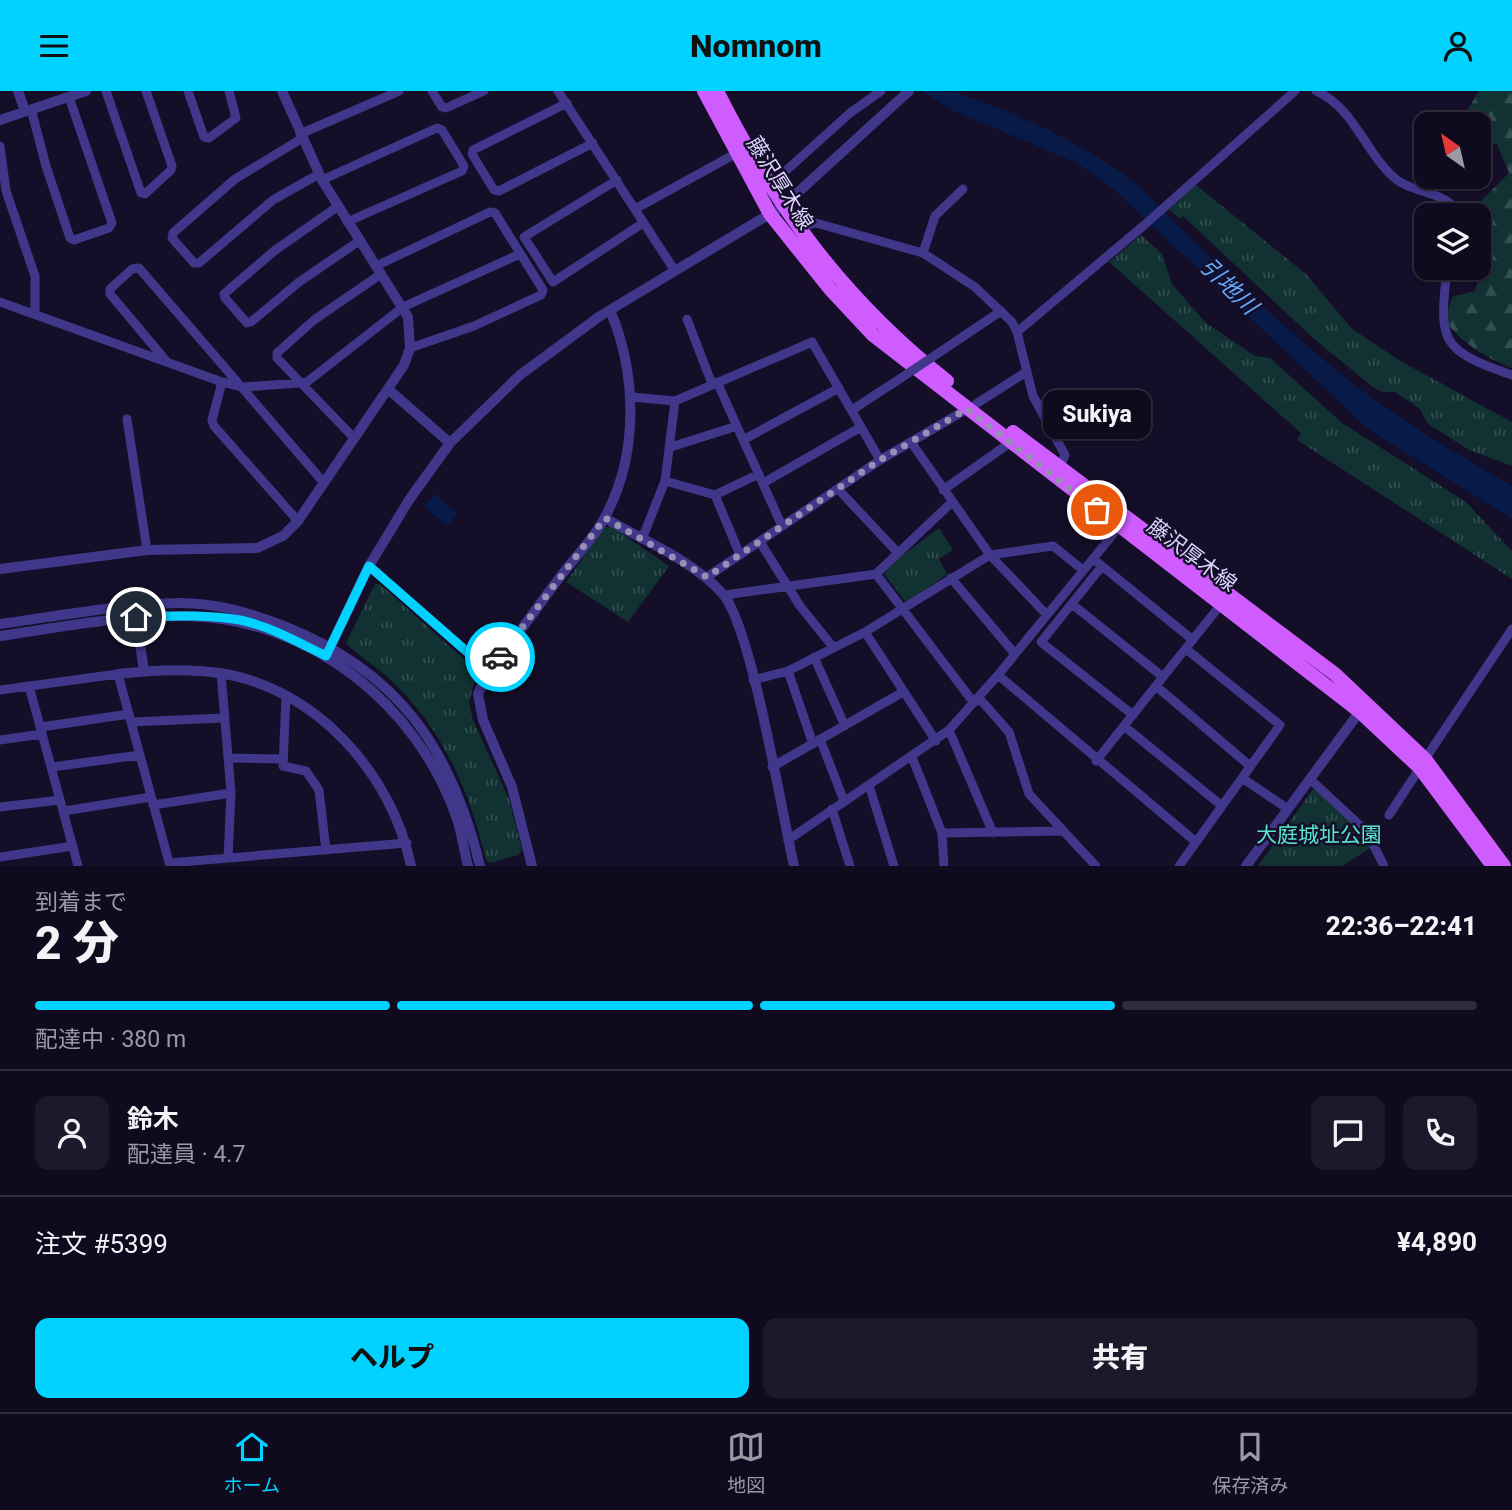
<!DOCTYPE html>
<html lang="ja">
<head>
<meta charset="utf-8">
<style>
  :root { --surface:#0f0a1e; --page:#1d182b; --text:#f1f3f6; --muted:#9b9aa4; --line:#2f2b3c; --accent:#01d2ff }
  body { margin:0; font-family:Roboto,"Noto Sans JP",sans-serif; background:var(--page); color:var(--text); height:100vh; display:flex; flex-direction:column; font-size:26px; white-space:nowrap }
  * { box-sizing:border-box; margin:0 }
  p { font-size:23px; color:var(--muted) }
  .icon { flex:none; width:38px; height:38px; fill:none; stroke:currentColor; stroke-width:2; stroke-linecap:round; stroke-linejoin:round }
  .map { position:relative; height:775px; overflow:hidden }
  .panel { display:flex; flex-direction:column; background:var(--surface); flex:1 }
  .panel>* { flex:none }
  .needle { width:46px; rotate:326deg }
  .controls { position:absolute; left:1414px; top:21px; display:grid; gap:14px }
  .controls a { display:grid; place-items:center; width:77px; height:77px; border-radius:14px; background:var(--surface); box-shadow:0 2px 5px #0004,0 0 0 2px var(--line); font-size:35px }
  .pin { position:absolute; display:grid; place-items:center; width:60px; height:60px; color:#fff; margin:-30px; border:4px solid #fff; border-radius:50%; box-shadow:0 2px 7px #0007 }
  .courier { position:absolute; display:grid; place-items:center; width:70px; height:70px; margin:-35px; border:5px solid #01d2ff; border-radius:50%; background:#fff; color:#222; box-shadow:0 2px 9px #0007 }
  .bubble { position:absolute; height:49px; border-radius:14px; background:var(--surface); box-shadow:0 2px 5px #0004,0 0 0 2px var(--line); font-size:23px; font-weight:800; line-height:49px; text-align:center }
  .head em { font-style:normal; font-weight:800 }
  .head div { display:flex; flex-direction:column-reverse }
  .head { display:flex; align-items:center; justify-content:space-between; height:119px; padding:0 35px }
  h1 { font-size:46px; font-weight:800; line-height:52px }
  .bar { display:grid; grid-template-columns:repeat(4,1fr); gap:10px 7px; align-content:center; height:84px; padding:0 35px }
  .bar i { height:9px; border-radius:5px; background:var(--line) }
  .bar .selected { background:var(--accent) }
  .bar p { grid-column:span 4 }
  .line { display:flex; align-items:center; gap:18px; padding:0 35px; border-top:2px solid var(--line) }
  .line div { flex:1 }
  .round { display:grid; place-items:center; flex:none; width:74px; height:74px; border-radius:14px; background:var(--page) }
  .button { display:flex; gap:14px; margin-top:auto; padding:14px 35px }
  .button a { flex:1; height:80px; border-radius:14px; background:var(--accent); color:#111; font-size:28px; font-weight:800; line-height:80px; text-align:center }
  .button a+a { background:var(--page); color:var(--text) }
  header { display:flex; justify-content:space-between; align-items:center; height:91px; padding:0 35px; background:var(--accent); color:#111; font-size:32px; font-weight:800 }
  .dock { display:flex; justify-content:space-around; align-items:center; height:98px; border-top:2px solid var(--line); background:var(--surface); font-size:19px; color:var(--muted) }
  .dock a { display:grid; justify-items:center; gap:4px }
  .dock .selected { color:var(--accent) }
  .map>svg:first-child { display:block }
  .forest { fill:url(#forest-firs) }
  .park { fill:url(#park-tufts) }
  .water { fill:#071a48 }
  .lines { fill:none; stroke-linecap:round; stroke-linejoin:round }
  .minor { stroke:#40368a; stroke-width:9 }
  .tertiary { stroke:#40368a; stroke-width:10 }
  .primary { stroke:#ce5cff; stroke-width:14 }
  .minor-bridge { stroke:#40368a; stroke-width:9 }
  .done { stroke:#978fb4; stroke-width:7; stroke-dasharray:0 12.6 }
  .route { stroke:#01d2ff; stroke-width:9 }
  .labels { text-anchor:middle; stroke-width:5; stroke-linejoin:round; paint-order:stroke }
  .street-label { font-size:21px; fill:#ddd5ff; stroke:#140e28 }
  .park-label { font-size:21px; fill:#58e7ce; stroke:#140e28 }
  .water-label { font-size:23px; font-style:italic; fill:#63abff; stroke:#140e28 }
</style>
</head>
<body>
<header><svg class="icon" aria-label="menu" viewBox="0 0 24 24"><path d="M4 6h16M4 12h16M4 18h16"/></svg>Nomnom<svg class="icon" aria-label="person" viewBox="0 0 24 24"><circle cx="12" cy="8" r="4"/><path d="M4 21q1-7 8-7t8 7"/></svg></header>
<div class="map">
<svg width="1512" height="775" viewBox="0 0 1512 775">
  <defs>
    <pattern id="forest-firs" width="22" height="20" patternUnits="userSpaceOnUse" patternTransform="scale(1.75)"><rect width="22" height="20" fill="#113132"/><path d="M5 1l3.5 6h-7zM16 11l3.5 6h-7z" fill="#334e51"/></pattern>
    <pattern id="park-tufts" width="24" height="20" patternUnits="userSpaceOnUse" patternTransform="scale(1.75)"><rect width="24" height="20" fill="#113132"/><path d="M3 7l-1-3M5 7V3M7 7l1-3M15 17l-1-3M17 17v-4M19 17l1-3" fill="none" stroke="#334e51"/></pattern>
  </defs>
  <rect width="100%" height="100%" fill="#140e28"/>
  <path class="forest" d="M 1479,0 L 1512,0 L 1512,277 C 1484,266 1464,253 1445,230 L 1452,206 L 1475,200 L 1487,155 L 1479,138 L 1479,124 L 1475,124 L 1473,118 L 1509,82 L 1497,53 L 1479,54 L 1479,33 L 1450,33 L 1467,20 Z"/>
  <path class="park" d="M 1196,94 L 1306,183 L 1351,237 L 1402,271 L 1512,331 L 1512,375 L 1469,359 L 1427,332 L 1420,318 L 1395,301 L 1383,301 L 1374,297 L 1313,247 L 1183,125 L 1180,128 L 1169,118 Z
    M 1141,144 L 1162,163 L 1172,193 L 1206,232 L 1255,265 L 1270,267 L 1342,332 L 1466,411 L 1512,460 L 1512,488 L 1297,349 L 1301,342 L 1109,171 Z
    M 611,435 L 669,475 L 628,531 L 566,491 L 604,437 Z
    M 939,437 L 953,459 L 939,468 L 947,483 L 910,510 L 905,510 L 884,483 L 901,465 Z
    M 375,493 L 380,493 L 477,580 L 469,612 L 473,629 L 509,708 L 522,759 L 518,764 L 490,772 L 486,769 C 470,702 445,643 396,594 C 381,578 360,567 346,552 Z
    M 1317,697 L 1361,739 L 1371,757 L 1342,775 L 1258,775 L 1313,698 Z"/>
  <path class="water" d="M 922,0 C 932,0 945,0 954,1 C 1019,22 1084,53 1138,94 C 1207,165 1281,236 1359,297 C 1407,334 1460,364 1512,395 L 1512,428 L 1368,338 L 1111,96 L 1077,72 L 952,19 Z
    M 435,403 L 458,423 L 447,435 L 424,415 Z"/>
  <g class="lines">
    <path class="minor" d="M 106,0 L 141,102 L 145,103 L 171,79 L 172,75 L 146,0
      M 188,0 L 204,46 L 209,47 L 236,27 L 229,0
      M 432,0 L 442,16 L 446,17 L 484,0
      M 558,0 L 675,180
      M 1316,0 C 1356,18 1364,62 1397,89 C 1413,101 1436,100 1452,114 L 1453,124
      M 567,12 L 473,59 L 472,63 L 494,99 L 499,100 L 593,52
      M 31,18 L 46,75 L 70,147 L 74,149 L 109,137 L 112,132 L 69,6
      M 300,43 L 399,0
      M 301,48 L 235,88 L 173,142 L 172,147 L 194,172 L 199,172 L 273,109 L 319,83
      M 0,55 L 6,100 L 35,185 L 35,222
      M 322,89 L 437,37 L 442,39 L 464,75 L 462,80 L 347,131
      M 617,89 L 524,146 L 553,191 L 643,132
      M 769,95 L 850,22 L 881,0
      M 337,116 L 274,160 L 224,203 L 225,207 L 247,232 L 251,231 L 299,191 L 359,150
      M 635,118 L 735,63
      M 798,136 L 816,132 L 923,162 L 975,196 L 1012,231 L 1017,241 L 1033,305 L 1065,364 L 1059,378
      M 923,162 L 935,125 L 963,98
      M 376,175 L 490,121 L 495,122 L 543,199 L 541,204 L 474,235 L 410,257
      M 1447,177 C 1439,250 1439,259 1512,284
      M 0,211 L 222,291 L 243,296 L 300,292 L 307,291 L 403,216 L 520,163
      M 687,228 L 712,293
      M 1017,241 L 1142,136 L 1295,0
      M 943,259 L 1001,220
      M 167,271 L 110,203 L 110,198 L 132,178 L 139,177 L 324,392
      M 222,291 L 212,329 L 214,335 L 298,430
      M 717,291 L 782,435
      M 631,306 L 675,310 L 812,251 L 880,369
      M 976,313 L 1026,281
      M 852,319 L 901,287
      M 127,328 L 147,459
      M 354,347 L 277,267 L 277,262 L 314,229 L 381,183
      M 743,349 L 839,297
      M 911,351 L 990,464 L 1047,524
      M 671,356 L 737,335
      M 665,390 L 715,404 L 740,464
      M 763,392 L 861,336
      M 838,398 L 898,462
      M 943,399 L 1011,351
      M 715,404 L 759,383
      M 642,448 L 665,390 L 675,310
      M 760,451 L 800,515 L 833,556
      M 1097,471 L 1193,549
      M 369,475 L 489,580
      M 1102,475 L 1041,551 L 1133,624
      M 876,483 L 974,612
      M 707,486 L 880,369 L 967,318
      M 951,487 L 1015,563
      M 725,504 L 876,483 L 951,412
      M 1072,513 L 1163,586
      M 865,541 L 936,650
      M 814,566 L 845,635
      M 788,580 L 813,653
      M 221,582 L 231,702 L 228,767
      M 998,584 L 1196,751
      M 753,589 L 788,580 L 865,541 L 990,464 L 1053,455 L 1083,479
      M 29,595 L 78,775
      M 1156,595 L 1250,675
      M 0,599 L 118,583 L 170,775
      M 286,605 L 283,675 L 306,680 L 319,699 L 326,759
      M 979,607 L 1009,641 L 1029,703 L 1096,775
      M 131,631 L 224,627
      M 1124,635 L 1222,715
      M 41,636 L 129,623
      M 949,639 L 993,742
      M 820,648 L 844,710
      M 0,649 L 42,643
      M 912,666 L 942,742 L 944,775
      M 228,667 L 283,668
      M 1425,668 L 1512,538
      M 1096,670 L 1222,512
      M 52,676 L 140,664
      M 772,676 L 903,601
      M 1242,687 L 1288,718
      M 1310,688 L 1367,741 L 1384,775
      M 869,694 L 894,775
      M 153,714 L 231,702
      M 0,716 L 60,709
      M 832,718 L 850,775
      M 64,720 L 151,706
      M 1389,724 L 1420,677
      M 942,742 L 1062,740
      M 788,749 L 949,639 L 998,584 L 1119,436
      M 0,766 L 73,755
      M 169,772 L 407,752
      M 1179,775 L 1280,634 L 1186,558"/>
    <path class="tertiary" d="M 18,0 L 25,20
      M 0,29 L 86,0
      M 388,298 L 450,352
      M 605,427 C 644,450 692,469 722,502 C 751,532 782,723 794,775
      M 0,478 L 147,459 L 257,457 L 283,445 L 298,430 L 404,274 L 410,257 L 408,226 L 322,89 L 282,0
      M 136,526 L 144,580
      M 0,533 C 59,525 120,513 180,512 C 217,512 250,522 284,535 C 399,581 451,657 480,775
      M 0,545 C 61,536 123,524 185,525 C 309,527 417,612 457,728 C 462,743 464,760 468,775
      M 326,565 L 369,475 L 409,409 L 450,352 L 520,284 L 600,225 L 783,115 L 909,0
      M 118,583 C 151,579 185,577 219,582 C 315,596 392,682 411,775
      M 532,775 L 512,696 L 483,629 L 478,603 L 489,580 C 515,548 538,515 563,482 C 577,464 595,446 605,426 C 639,363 637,283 610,219
      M 1246,775 L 1363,616"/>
    <path class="primary" d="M 704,0 L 770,123 L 830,198 L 873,244 L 1359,620 L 1420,677 L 1493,775
      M 717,0 C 774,114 846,211 947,290
      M 1013,341 L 1335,583 L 1425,668 L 1504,775"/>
    <path class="minor-bridge" d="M 901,287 L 943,259"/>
  </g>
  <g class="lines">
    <path class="done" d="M 500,566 L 605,427 L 707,486 L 880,369 L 967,318 L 1097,419"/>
    <path class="route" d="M 136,526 C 170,525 206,523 240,529 C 270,535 299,552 326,565 L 369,475 L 489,580 L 500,566"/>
  </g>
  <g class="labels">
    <g class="street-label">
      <text transform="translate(780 92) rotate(58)" y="7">藤沢厚木線</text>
      <text transform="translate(1192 464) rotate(37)" y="7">藤沢厚木線</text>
    </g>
    <g class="park-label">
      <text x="1319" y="751">大庭城址公園</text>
    </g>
    <g class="water-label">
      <text transform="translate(1229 195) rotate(44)" y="8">引地川</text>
    </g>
  </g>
</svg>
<div class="controls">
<a><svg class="needle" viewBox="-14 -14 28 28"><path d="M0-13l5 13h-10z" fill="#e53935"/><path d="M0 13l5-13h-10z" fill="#9b9aa4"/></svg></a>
<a><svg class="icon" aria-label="layers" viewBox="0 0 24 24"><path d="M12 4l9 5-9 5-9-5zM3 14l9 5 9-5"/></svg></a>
</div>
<div class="pin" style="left:1097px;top:419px;background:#ea580c"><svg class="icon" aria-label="bag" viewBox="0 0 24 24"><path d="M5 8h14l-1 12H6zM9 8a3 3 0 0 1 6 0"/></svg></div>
<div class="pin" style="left:136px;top:526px;background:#1f2937"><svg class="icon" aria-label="home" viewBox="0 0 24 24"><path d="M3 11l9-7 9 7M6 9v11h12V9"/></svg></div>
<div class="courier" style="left:500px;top:566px"><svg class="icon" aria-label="car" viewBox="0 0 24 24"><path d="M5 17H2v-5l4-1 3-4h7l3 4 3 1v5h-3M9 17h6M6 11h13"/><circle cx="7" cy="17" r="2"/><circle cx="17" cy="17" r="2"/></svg></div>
<div class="bubble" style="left:1043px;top:299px;width:108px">Sukiya</div>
</div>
<section class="panel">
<div class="head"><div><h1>2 分</h1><p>到着まで</p></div><em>22:36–22:41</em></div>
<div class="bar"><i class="selected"></i><i class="selected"></i><i class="selected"></i><i></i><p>配達中 · 380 m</p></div>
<div class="line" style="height:126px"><a class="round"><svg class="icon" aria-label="person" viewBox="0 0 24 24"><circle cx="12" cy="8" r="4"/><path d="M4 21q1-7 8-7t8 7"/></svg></a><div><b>鈴木</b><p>配達員 · 4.7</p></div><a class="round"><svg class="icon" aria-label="chat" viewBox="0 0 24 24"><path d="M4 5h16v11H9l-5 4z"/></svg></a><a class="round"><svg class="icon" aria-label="phone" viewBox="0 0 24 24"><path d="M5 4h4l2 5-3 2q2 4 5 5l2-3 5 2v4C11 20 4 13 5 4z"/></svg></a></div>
<div class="line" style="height:91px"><div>注文 #5399</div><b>¥4,890</b></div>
<div class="button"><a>ヘルプ</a><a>共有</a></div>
</section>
<nav class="dock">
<a class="selected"><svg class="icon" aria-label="home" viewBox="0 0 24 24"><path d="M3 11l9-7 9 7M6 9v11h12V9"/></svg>ホーム</a>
<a><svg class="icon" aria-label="map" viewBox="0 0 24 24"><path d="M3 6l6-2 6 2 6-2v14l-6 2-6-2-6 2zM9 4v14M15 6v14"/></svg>地図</a>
<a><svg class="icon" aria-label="saved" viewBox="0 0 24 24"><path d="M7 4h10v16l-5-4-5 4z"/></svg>保存済み</a>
</nav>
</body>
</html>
